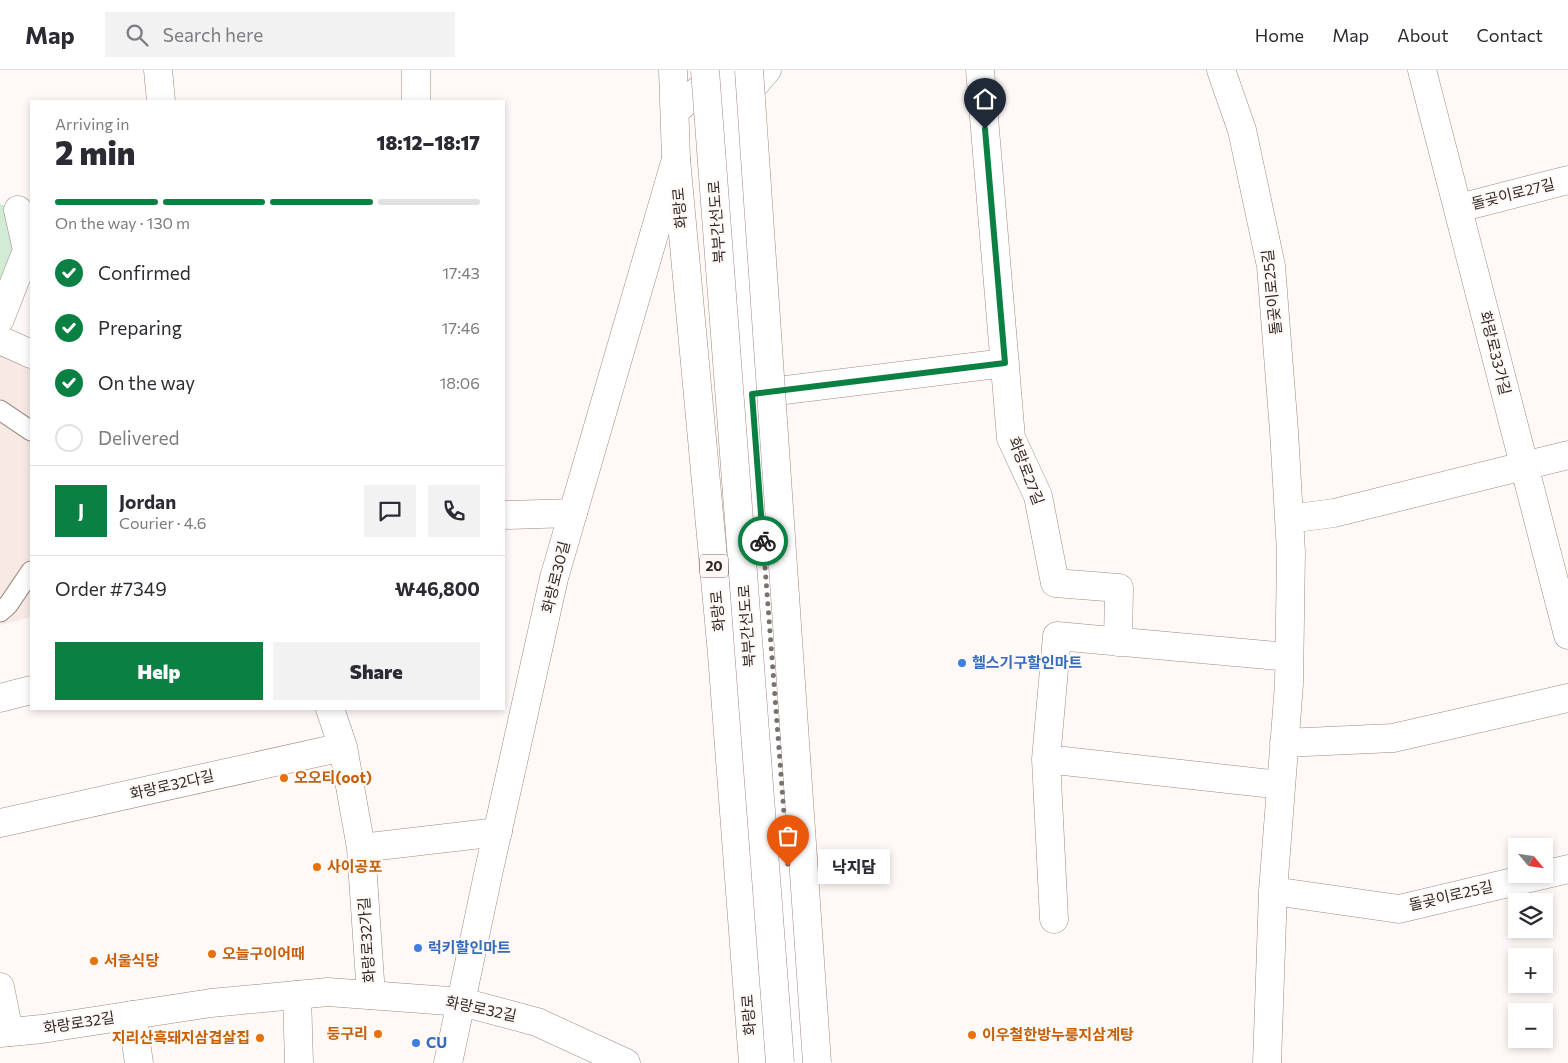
<!DOCTYPE html>
<html lang="en">
<head>
<meta charset="utf-8">
<style>
  :root { --surface:#fff; --page:#f2f2f3; --text:#2b2b33; --muted:#7c7c81; --line:#e1e1e2; --accent:#0b8043 }
  body { margin:0; font-family:Commissioner,"Noto Sans KR",sans-serif; background:var(--page); color:var(--text); height:100vh; display:flex; flex-direction:column; font-size:19px; white-space:nowrap }
  * { box-sizing:border-box; margin:0 }
  p { font-size:16px; color:var(--muted) }
  .icon { flex:none; width:28px; height:28px; fill:none; stroke:currentColor; stroke-width:2; stroke-linecap:round; stroke-linejoin:round }
  .map { position:relative; flex:1; overflow:hidden }
  .drawer { position:absolute; left:30px; top:30px; width:475px; height:610px; display:flex; flex-direction:column; background:var(--surface); border-radius:0px; box-shadow:0 2px 8px #0003 }
  .drawer>* { flex:none }
  .needle { width:32px; rotate:119deg }
  .buttons { position:absolute; left:1508px; top:768px; display:grid; gap:10px }
  .buttons a { display:grid; place-items:center; width:45px; height:45px; border-radius:0px; background:var(--surface); box-shadow:0 2px 8px #0003; font-size:25px }
  .pin { position:absolute; display:grid; place-items:center; width:42px; height:42px; color:#fff; margin:-51px -21px; border-radius:50% 50% 50% 0; rotate:-45deg; box-shadow:0 0 5px #0007 }
  .pin .icon { rotate:45deg }
  .courier { position:absolute; display:grid; place-items:center; width:50px; height:50px; margin:-25px; border:4px solid #0b8043; border-radius:50%; background:#fff; color:#222; box-shadow:0 1px 6px #0007 }
  .bubble { position:absolute; height:35px; border-radius:0px; background:var(--surface); box-shadow:0 2px 8px #0003; font-size:16px; font-weight:800; line-height:35px; text-align:center }
  .head em { font-style:normal; font-weight:800 }
  .head div { display:flex; flex-direction:column-reverse }
  .head { display:flex; align-items:center; justify-content:space-between; height:85px; padding:0 25px }
  h1 { font-size:32px; font-weight:800; line-height:38px }
  .bar { display:grid; grid-template-columns:repeat(4,1fr); gap:8px 5px; align-content:center; height:60px; padding:0 25px }
  .bar i { height:6px; border-radius:4px; background:var(--line) }
  .bar .selected { background:var(--accent) }
  .bar p { grid-column:span 4 }
  .line { display:flex; align-items:center; gap:12px; padding:0 25px; border-top:1px solid var(--line) }
  .line div { flex:1 }
  .round { display:grid; place-items:center; flex:none; width:52px; height:52px; border-radius:0px; background:var(--page) }
  ol { padding:0 25px; list-style:none }
  li { display:flex; align-items:center; gap:15px; height:55px }
  li p { margin-inline-start:auto }
  li .icon { padding:5px; border-radius:50%; background:var(--accent); color:#fff; stroke-width:4 }
  li:last-child { color:var(--muted) }
  li i { width:28px; height:28px; border:2px solid var(--line); border-radius:50% }
  .action { display:flex; gap:10px; margin-top:auto; padding:10px 25px }
  .action a { flex:1; height:58px; border-radius:0px; background:var(--accent); color:#fff; font-size:20px; font-weight:800; line-height:58px; text-align:center }
  .action a+a { background:var(--page); color:var(--text) }
  header { display:flex; align-items:center; gap:30px; box-sizing:border-box; height:70px; padding:0 25px; background:var(--surface); border-bottom:1px solid var(--line) }
  header strong { font-size:24px }
  nav { display:flex; gap:28px; margin-inline-start:auto; font-size:18px }
  .search { width:350px; height:45px; background:var(--page); display:flex; align-items:center; gap:12px; box-sizing:border-box; padding:0 18px; border-radius:0px; color:var(--muted); font-size:19px }
  .map>svg:first-child { display:block }
  .built { fill:#f7eae5 }
  .green { fill:#d2ecd4 }
  .lines { fill:none; stroke-linecap:round; stroke-linejoin:round }
  .lane-casing { stroke:#9e8981; stroke-width:21 }
  .street-casing { stroke:#9e8981; stroke-width:29 }
  .secondary-casing { stroke:#9e8981; stroke-width:29 }
  .primary-casing { stroke:#9e8981; stroke-width:29 }
  .lane { stroke:#fff; stroke-width:19 }
  .street { stroke:#fff; stroke-width:28 }
  .secondary { stroke:#fff; stroke-width:28 }
  .primary { stroke:#fff; stroke-width:28 }
  .highway-bridge-casing { stroke:#9e8981; stroke-width:29; stroke-linecap:butt }
  .highway-bridge { stroke:#fff; stroke-width:28 }
  .done { stroke:#78716e; stroke-width:5; stroke-dasharray:0 9 }
  .route { stroke:#0b8043; stroke-width:6 }
  .shop-dot { fill:#3f7fe0; stroke:#fef9f7; stroke-width:2 }
  .food-dot { fill:#e8710a; stroke:#fef9f7; stroke-width:2 }
  .labels { text-anchor:middle; stroke-width:4.5; stroke-linejoin:round; paint-order:stroke }
  .shield { fill:#fef9f7; stroke:#6e6764; stroke-width:1 }
  .shield-label { font-size:14px; font-weight:bold; fill:#302825 }
  .street-label { font-size:15px; fill:#302825; stroke:#fef9f7 }
  .shop-label { font-size:15px; font-weight:bold; fill:#366cbe; stroke:#fef9f7; text-anchor:start }
  .food-label { font-size:15px; font-weight:bold; fill:#c56008; stroke:#fef9f7; text-anchor:start }
</style>
</head>
<body>
<header>
<strong>Map</strong>
<div class="search"><svg class="icon" aria-label="search" viewBox="0 0 24 24"><circle cx="10" cy="10" r="6"/><path d="M15 15l6 6"/></svg>Search here</div>
<nav><a>Home</a><a>Map</a><a>About</a><a>Contact</a></nav>
</header>
<div class="map">
<svg width="1568" height="993" viewBox="0 0 1568 993">
  <rect width="100%" height="100%" fill="#fef9f7"/>
  <path class="built" d="M 0,286 L 31,299 L 31,547 L 0,555 Z"/>
  <path class="green" d="M 0,134 L 18,140 L 27,180 L 0,248 Z"/>
  <g class="lines">
    <g class="lane-casing">
      <path id="lane" d="M 0,340 L 31,361
        M 0,542 L 8,535 L 31,501"/>
    </g>
    <g class="street-casing">
      <path id="street" d="M 158,0 L 161,31
        M 980,0 L 1011,368 L 1038,426 L 1055,513 L 1119,518 L 1118,572
        M 1221,0 L 1242,60 L 1271,196 L 1284,361 L 1291,482 L 1289,614 L 1273,821 L 1267,993
        M 1422,0 L 1568,565
        M 416,31 L 416,0
        M 738,33 L 767,0
        M 1459,138 L 1568,110
        M 0,249 L 27,180 L 18,140
        M 0,270 L 31,284
        M 752,324 L 1005,293
        M 504,445 L 573,443
        M 1289,449 L 1334,443 L 1568,385
        M 0,628 L 31,620
        M 330,639 L 343,677 L 361,778 L 371,925
        M 1284,673 L 1393,668 L 1568,628
        M 1046,689 L 1281,715
        M 0,753 L 343,677
        M 361,778 L 498,762
        M 1273,821 L 1399,839 L 1568,799
        M 1054,849 L 1046,689 L 1057,566 L 1289,587
        M 0,917 L 9,962
        M 297,925 L 299,993
        M 132,945 L 139,993"/>
    </g>
    <g class="secondary-casing">
      <path id="secondary" d="M 675,41 L 706,14 L 719,29
        M 0,963 L 42,959 L 211,933 L 328,922 L 462,932 L 537,952 L 626,993
        M 448,993 L 489,800 L 554,508 L 676,89"/>
    </g>
    <g class="primary-casing">
      <path id="primary" d="M 673,0 L 676,89 L 722,584 L 753,993
        M 727,0 L 803,993"/>
    </g>
    <use href="#lane" class="lane"/>
    <use href="#street" class="street"/>
    <use href="#secondary" class="secondary"/>
    <use href="#primary" class="primary"/>
    <g class="highway-bridge-casing">
      <path id="highway-bridge" d="M 705,0 L 780,993
        M 749,0 L 817,993"/>
    </g>
    <use href="#highway-bridge" class="highway-bridge"/>
  </g>
  <g class="lines">
    <path class="done" d="M 763,471 L 788,796"/>
    <path class="route" d="M 763,471 L 752,324 L 1005,293 L 985,59"/>
  </g>
  <g class="shop-dot">
    <circle cx="962" cy="593" r="5"/>
    <circle cx="418" cy="878" r="5"/>
    <circle cx="416" cy="973" r="5"/>
  </g>
  <g class="food-dot">
    <circle cx="284" cy="708" r="5"/>
    <circle cx="317" cy="797" r="5"/>
    <circle cx="212" cy="884" r="5"/>
    <circle cx="94" cy="891" r="5"/>
    <circle cx="378" cy="964" r="5"/>
    <circle cx="972" cy="965" r="5"/>
    <circle cx="260" cy="968" r="5"/>
  </g>
  <g class="labels">
    <rect class="shield" x="700" y="484.5" width="28" height="23" rx="4"/>
    <g class="shield-label">
      <text x="714" y="501">20</text>
    </g>
    <g class="street-label">
      <text transform="translate(1513 124) rotate(-14)" y="5">돌곶이로27길</text>
      <text transform="translate(680 138) rotate(-95)" y="5">화랑로</text>
      <text transform="translate(717 152) rotate(-94)" y="5">북부간선도로</text>
      <text transform="translate(1272 222) rotate(-96)" y="5">돌곶이로25길</text>
      <text transform="translate(1495 283) rotate(76)" y="5">화랑로33가길</text>
      <text transform="translate(1026 401) rotate(69)" y="5">화랑로27길</text>
      <text transform="translate(556 507) rotate(-76)" y="5">화랑로30길</text>
      <text transform="translate(718 541) rotate(-95)" y="5">화랑로</text>
      <text transform="translate(747 556) rotate(-94)" y="5">북부간선도로</text>
      <text transform="translate(172 715) rotate(-13)" y="5">화랑로32다길</text>
      <text transform="translate(1451 826) rotate(-13)" y="5">돌곶이로25길</text>
      <text transform="translate(367 870) rotate(-94)" y="5">화랑로32가길</text>
      <text transform="translate(481 939) rotate(12)" y="5">화랑로32길</text>
      <text transform="translate(749 945) rotate(-94)" y="5">화랑로</text>
      <text transform="translate(79 953) rotate(-9)" y="5">화랑로32길</text>
    </g>
    <g class="shop-label">
      <text x="972" y="598">헬스기구할인마트</text>
      <text x="428" y="883">럭키할인마트</text>
      <text x="426" y="978">CU</text>
    </g>
    <g class="food-label">
      <text x="294" y="713">오오티(oot)</text>
      <text x="327" y="802">사이공포</text>
      <text x="222" y="889">오늘구이어때</text>
      <text x="104" y="896">서울식당</text>
      <text x="368" y="969" text-anchor="end">둥구리</text>
      <text x="982" y="970">이우철한방누룽지삼계탕</text>
      <text x="250" y="973" text-anchor="end">지리산흑돼지삼겹살집</text>
    </g>
  </g>
</svg>
<div class="buttons">
<a><svg class="needle" viewBox="-14 -14 28 28"><path d="M0-13l5 13h-10z" fill="#e53935"/><path d="M0 13l5-13h-10z" fill="#7c7c81"/></svg></a>
<a><svg class="icon" aria-label="layers" viewBox="0 0 24 24"><path d="M12 4l9 5-9 5-9-5zM3 14l9 5 9-5"/></svg></a>
<a>+</a>
<a>−</a>
</div>
<div class="pin" style="left:788px;top:796px;background:#ea580c"><svg class="icon" aria-label="bag" viewBox="0 0 24 24"><path d="M5 8h14l-1 12H6zM9 8a3 3 0 0 1 6 0"/></svg></div>
<div class="pin" style="left:985px;top:59px;background:#1f2937"><svg class="icon" aria-label="home" viewBox="0 0 24 24"><path d="M3 11l9-7 9 7M6 9v11h12V9"/></svg></div>
<div class="courier" style="left:763px;top:471px"><svg class="icon" aria-label="bike" viewBox="0 0 24 24"><circle cx="6" cy="16" r="4"/><circle cx="18" cy="16" r="4"/><path d="M6 16l4-8h5l3 8M10 8l3 8H6M13 5h3"/></svg></div>
<div class="bubble" style="left:818px;top:779px;width:72px">낙지담</div>
<section class="drawer">
<div class="head"><div><h1>2 min</h1><p>Arriving in</p></div><em>18:12–18:17</em></div>
<div class="bar"><i class="selected"></i><i class="selected"></i><i class="selected"></i><i></i><p>On the way · 130 m</p></div>
<ol>
<li><svg class="icon" aria-label="check" viewBox="0 0 24 24"><path d="M5 12l5 5 9-10"/></svg>Confirmed<p>17:43</p></li>
<li><svg class="icon" aria-label="check" viewBox="0 0 24 24"><path d="M5 12l5 5 9-10"/></svg>Preparing<p>17:46</p></li>
<li><svg class="icon" aria-label="check" viewBox="0 0 24 24"><path d="M5 12l5 5 9-10"/></svg>On the way<p>18:06</p></li>
<li><i></i>Delivered</li>
</ol>
<div class="line" style="height:90px"><b class="round" style="background:var(--accent);color:#fff">J</b><div><b>Jordan</b><p>Courier · 4.6</p></div><a class="round"><svg class="icon" aria-label="chat" viewBox="0 0 24 24"><path d="M4 5h16v11H9l-5 4z"/></svg></a><a class="round"><svg class="icon" aria-label="phone" viewBox="0 0 24 24"><path d="M5 4h4l2 5-3 2q2 4 5 5l2-3 5 2v4C11 20 4 13 5 4z"/></svg></a></div>
<div class="line" style="height:65px"><div>Order #7349</div><b>₩46,800</b></div>
<div class="action"><a>Help</a><a>Share</a></div>
</section>
</div>
</body>
</html>
